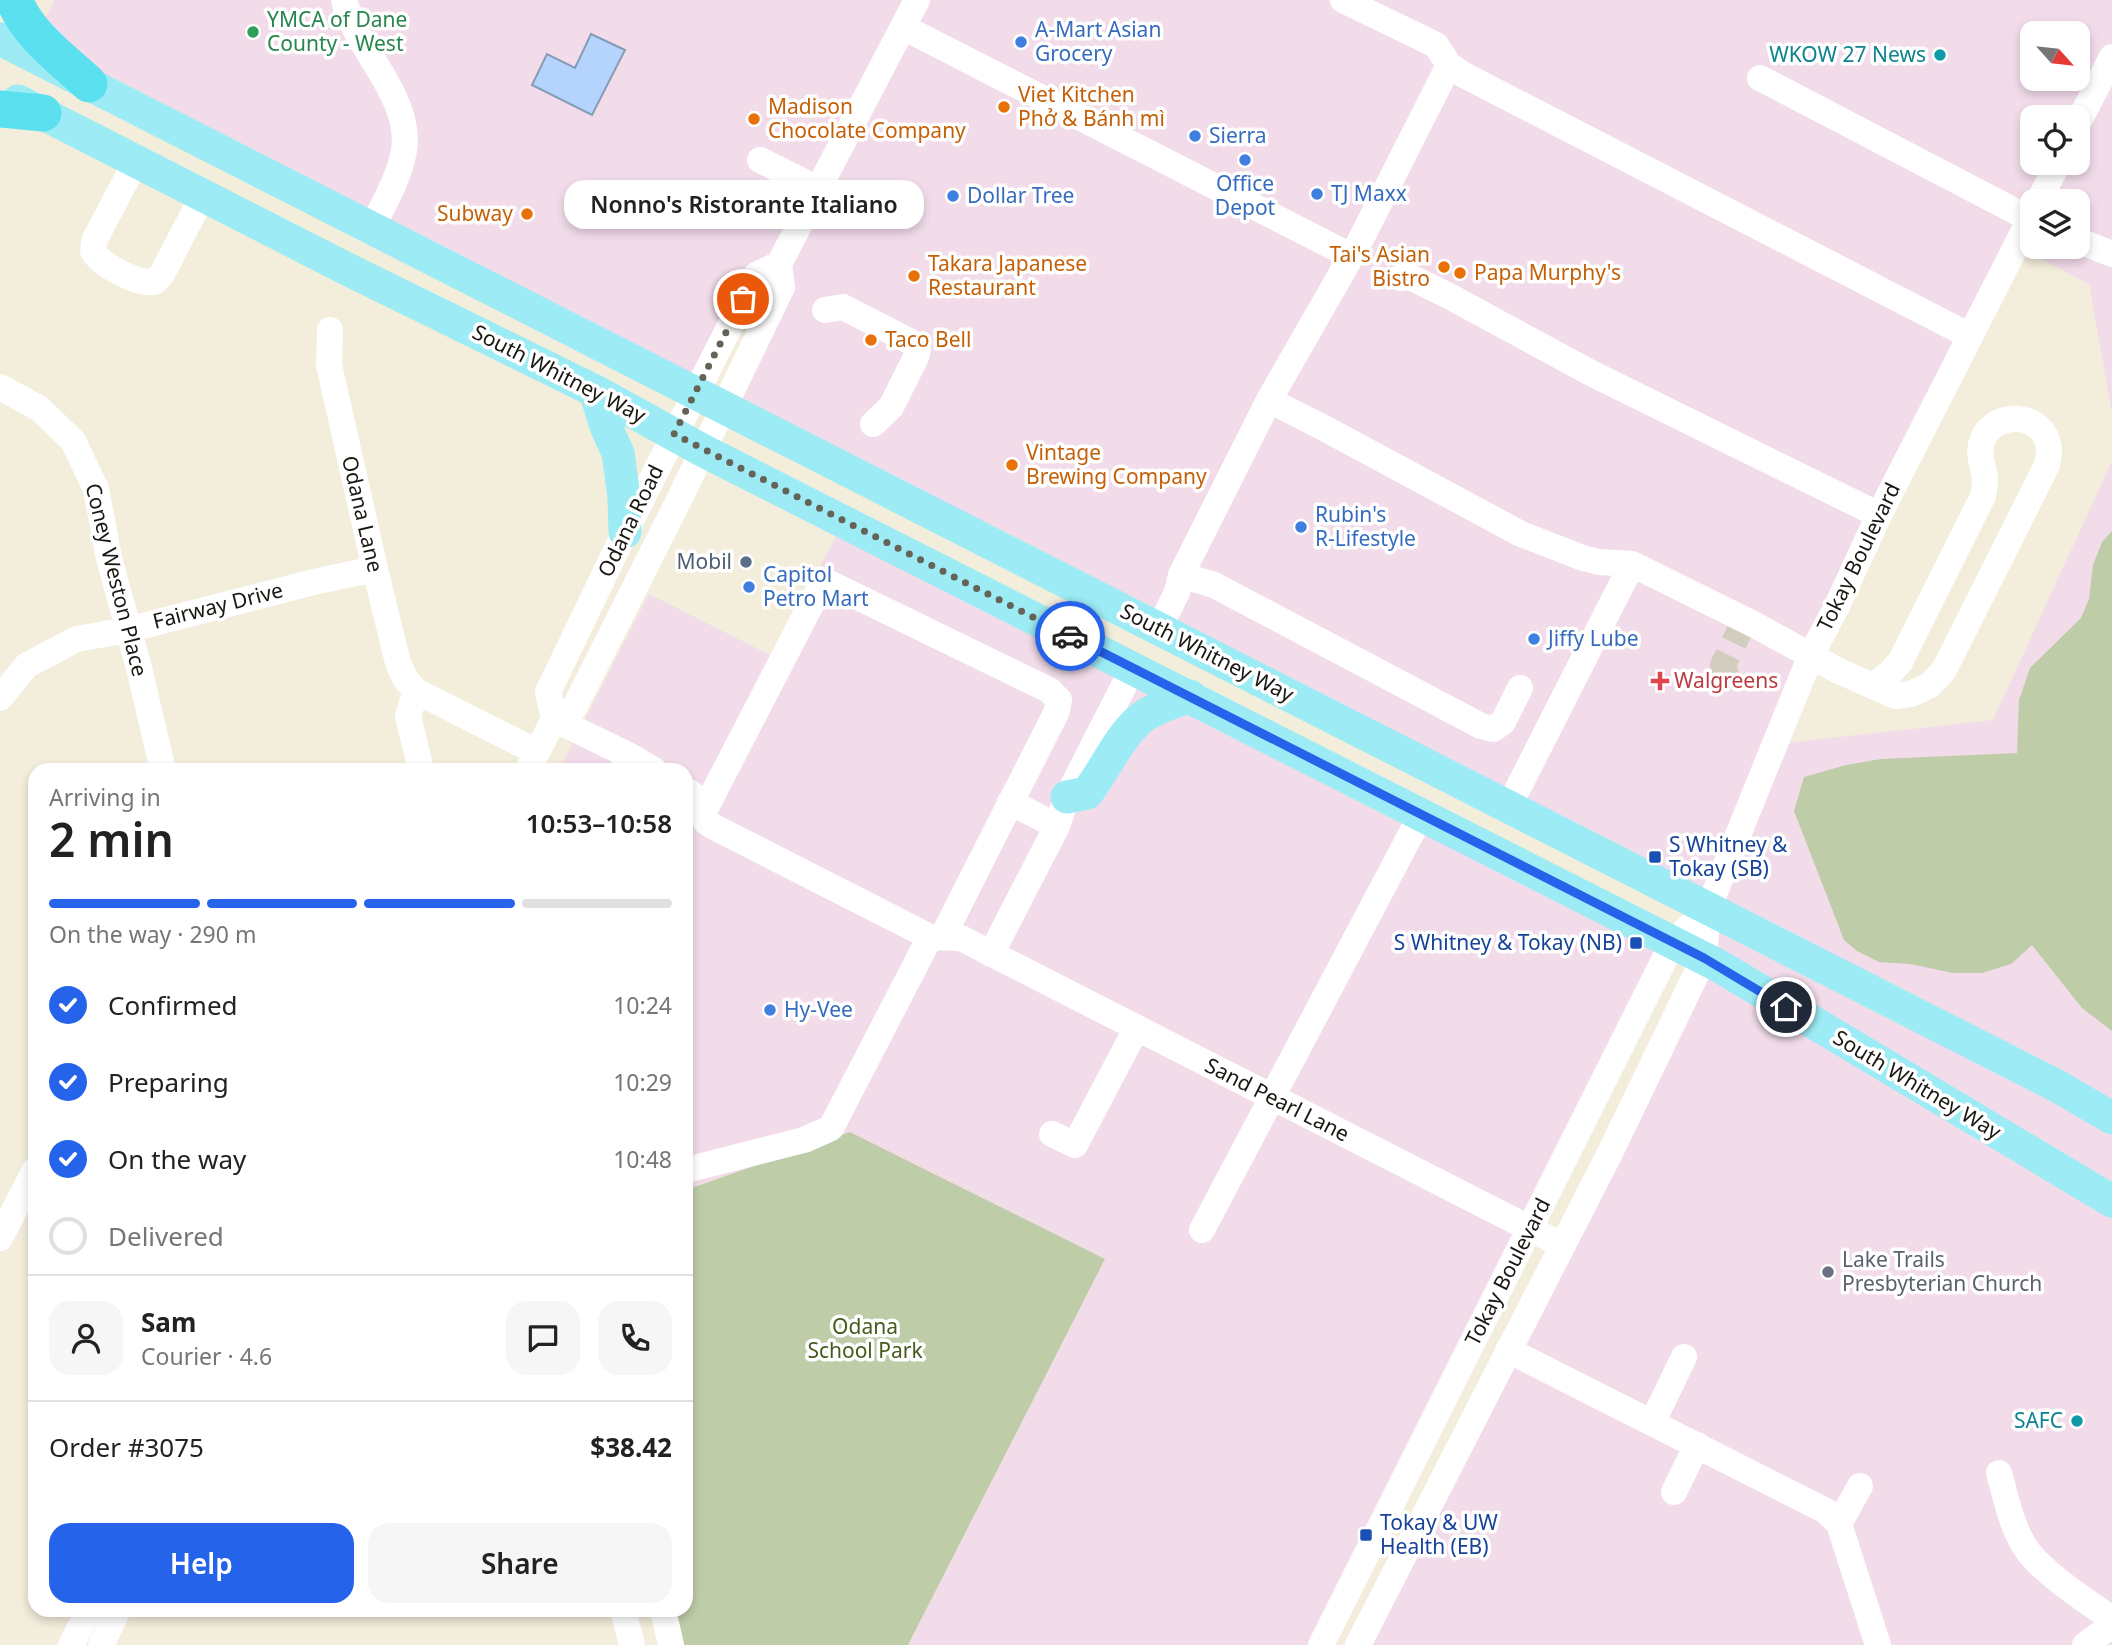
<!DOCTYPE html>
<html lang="en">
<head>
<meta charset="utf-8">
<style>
  :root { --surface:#fff; --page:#f6f6f6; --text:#222; --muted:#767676; --line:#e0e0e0; --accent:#2563eb }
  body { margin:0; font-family:"Noto Sans",sans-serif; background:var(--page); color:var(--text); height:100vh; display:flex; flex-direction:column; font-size:26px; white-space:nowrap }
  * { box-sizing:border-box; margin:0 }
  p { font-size:23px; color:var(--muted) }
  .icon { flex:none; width:38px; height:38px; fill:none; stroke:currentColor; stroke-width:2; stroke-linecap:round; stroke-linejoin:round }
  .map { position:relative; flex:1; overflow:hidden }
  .details { position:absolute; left:28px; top:763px; width:665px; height:854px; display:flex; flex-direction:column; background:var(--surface); border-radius:21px; box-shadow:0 4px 10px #0003 }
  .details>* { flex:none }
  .needle { width:46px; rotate:117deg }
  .controls { position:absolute; left:2020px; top:21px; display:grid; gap:14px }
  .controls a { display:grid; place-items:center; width:70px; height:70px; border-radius:14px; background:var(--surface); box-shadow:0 4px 10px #0003; font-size:35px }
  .pin { position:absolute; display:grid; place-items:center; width:60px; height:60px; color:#fff; margin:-30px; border:4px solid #fff; border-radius:50%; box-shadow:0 2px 7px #0007 }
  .courier { position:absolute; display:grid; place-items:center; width:70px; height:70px; margin:-35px; border:5px solid #2563eb; border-radius:50%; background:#fff; color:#222; box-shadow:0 2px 9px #0007 }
  .bubble { position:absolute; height:49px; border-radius:21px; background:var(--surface); box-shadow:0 4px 10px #0003; font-size:23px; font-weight:600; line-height:49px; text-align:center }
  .overview em { font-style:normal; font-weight:600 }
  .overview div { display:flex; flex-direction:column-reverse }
  .overview { display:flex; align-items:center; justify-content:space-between; height:119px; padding:0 21px }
  h1 { font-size:46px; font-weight:600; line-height:52px }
  .bar { display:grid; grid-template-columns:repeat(4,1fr); gap:10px 7px; align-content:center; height:84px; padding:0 21px }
  .bar i { height:9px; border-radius:5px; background:var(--line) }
  .bar .active { background:var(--accent) }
  .bar p { grid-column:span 4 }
  .line { display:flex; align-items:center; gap:18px; padding:0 21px; border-top:2px solid var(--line) }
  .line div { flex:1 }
  .round { display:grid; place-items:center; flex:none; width:74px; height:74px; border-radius:21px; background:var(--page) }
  ol { padding:0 21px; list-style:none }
  li { display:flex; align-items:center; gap:21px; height:77px }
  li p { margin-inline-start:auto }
  li .icon { padding:7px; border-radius:50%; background:var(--accent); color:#fff; stroke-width:4 }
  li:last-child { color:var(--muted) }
  li i { width:38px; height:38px; border:4px solid var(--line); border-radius:50% }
  .action { display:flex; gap:14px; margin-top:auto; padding:14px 21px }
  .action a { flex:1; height:80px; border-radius:21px; background:var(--accent); color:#fff; font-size:28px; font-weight:600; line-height:80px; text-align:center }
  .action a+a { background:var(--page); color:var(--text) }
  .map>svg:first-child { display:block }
  .commercial { fill:#f2dcea; fill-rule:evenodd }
  .green { fill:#becca7 }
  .water { fill:#b4d4fd; stroke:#869bb6; stroke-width:2 }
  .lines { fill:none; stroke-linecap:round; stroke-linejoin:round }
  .minor-tunnel { stroke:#d2cdbe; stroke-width:26; stroke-dasharray:26 13; stroke-linecap:butt }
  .minor { stroke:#fff; stroke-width:26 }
  .major { stroke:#9decf5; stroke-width:33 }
  .highway { stroke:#5be0ef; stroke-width:37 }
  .done { stroke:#656258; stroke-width:7; stroke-dasharray:0 12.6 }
  .route { stroke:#2563eb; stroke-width:9 }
  .leisure-dot { fill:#2e9e5b; stroke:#fff; stroke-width:2.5 }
  .shop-dot { fill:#3f7fe0; stroke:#fff; stroke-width:2.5 }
  .culture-dot { fill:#0f9aa8; stroke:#fff; stroke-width:2.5 }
  .food-dot { fill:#e8710a; stroke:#fff; stroke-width:2.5 }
  .service-dot { fill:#5c6f8a; stroke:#fff; stroke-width:2.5 }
  .health-dot { fill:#e0444e; stroke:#fff; stroke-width:2.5 }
  .transit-dot { fill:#1a4fb4; stroke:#fff; stroke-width:2.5 }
  .worship-dot { fill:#6b7280; stroke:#fff; stroke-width:2.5 }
  .labels { text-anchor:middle; stroke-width:7; stroke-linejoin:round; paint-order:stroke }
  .leisure-label { font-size:21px; fill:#27864d; stroke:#fff; text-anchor:start }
  .shop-label { font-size:21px; fill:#366cbe; stroke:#fff; text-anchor:start }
  .culture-label { font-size:21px; fill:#0d838f; stroke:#fff; text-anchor:end }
  .food-label { font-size:21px; fill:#c56008; stroke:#fff; text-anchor:start }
  .street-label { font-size:21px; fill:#191711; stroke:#fff }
  .service-label { font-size:21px; fill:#4e5e75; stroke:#fff; text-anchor:end }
  .health-label { font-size:21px; fill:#be3a42; stroke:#fff; text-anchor:start }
  .transit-label { font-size:21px; fill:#164399; stroke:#fff; text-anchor:start }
  .worship-label { font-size:21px; fill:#5b616d; stroke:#fff; text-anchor:start }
  .park-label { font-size:21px; fill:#475a1b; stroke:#fff }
</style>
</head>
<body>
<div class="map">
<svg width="2112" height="1645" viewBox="0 0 2112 1645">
  <rect width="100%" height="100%" fill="#f3eddc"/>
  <path class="commercial" d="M 55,0 L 2112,0 L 2112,413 L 2089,284 L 2016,246 L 1776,744 L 1993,720 L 2112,461 L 2112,1645 L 1358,1645 L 1704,958 L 1703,904 L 724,407 L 778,265 L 695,392 L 26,52 ZM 2032,33 L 2077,33 L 2077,79 L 2032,79 ZM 2032,117 L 2077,117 L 2077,163 L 2032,163 ZM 2032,201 L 2077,201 L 2077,247 L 2032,247 Z
    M 846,518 L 1673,942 L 1321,1645 L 908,1645 L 1105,1259 L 850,1132 L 686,1190 L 686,770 L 559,770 L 649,594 L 772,656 Z"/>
  <path class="green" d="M 2112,531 L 2112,1031 L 2082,1008 L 2032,945 L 2011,964 L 1982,973 L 1953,973 L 1910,964 L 1879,962 L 1857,951 L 1844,940 L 1794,811 L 1804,777 L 1846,765 L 1881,759 L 2017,753 L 2019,700 L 2030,668 L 2081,618 L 2089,599 L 2093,565 L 2102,542 Z
    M 850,1132 L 1105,1259 L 908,1645 L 671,1645 L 663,1610 L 686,1610 L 686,1190 Z"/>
  <path class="water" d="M 591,34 L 625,50 L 592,115 L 532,85 L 547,54 L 575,68 Z"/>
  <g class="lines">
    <path class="minor-tunnel" d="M 1727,679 L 1723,665 L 1745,620"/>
    <path class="minor" d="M 344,0 C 350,24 362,42 375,63 C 421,136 409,156 371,229
      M 1343,0 L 1436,45 L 1449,65 L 1462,74 L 1970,336
      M 903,27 L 1351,256
      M 1760,78 L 2032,220
      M 2077,125 L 2112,57
      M 760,160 L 818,189
      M 136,161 L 94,241 L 93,251 C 100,265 139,285 154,282 L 162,274 L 203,195
      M 2039,201 L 2058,163
      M 2077,240 L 2112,254
      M 1400,278 L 1410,277 L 1449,296 L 1591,373 L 1879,515
      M 825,310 L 843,307 L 913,343 L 918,349 L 916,357 L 891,407 L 873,424
      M 330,330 L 329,365 L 375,569 L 398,663 L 406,680 L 416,691 L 537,752
      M 0,387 L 40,409 L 73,441 L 96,489 L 109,558 L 139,668 L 163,770
      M 1269,400 L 1324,428 L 1521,534 L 1583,558 L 1599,562 L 1632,564 L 1755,625 L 1839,671 L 1895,696 L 1911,694 L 1930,685 L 1944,670 L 2047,465 C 2047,461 2050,454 2049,449 C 2046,413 1994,408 1982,441 C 1977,454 1984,467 1985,479 C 1985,485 1984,490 1983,496 L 1900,662 L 1890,673 L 1874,685
      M 1181,575 L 1214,585 L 1481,726 L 1493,729 L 1503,722 L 1520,688
      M 1159,629 L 1177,592 L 1181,575 L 1269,400 L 1360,241 L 1449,65
      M 416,691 L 408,716 L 421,770
      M 0,698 L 27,665 L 77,639 L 127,630 L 318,581 L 375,569
      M 554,719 L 548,692 L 625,532 L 756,275 L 779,264
      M 554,719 L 630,756
      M 528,770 L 554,719 L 574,708 L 677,504 L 782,287 L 779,264 L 917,0
      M 623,770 L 630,756 L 654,770
      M 686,790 L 692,794 L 706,822 L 714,827 L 930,937 L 961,938 L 1562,1245
      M 1010,802 L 1057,826
      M 1509,806 L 1632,564
      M 702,815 L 818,591 L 822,586 L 829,583 L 1049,690 L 1059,700 L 1056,713 L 943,936
      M 991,954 L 1057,826 L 1067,797 L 1133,668
      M 1052,1134 L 1075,1145 L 1136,1029
      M 686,1170 L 804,1140 L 831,1128 L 930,937
      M 1202,1230 L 1421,815
      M 0,1238 L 35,1170
      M 1508,1350 L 1826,1511 L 1839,1524 L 1878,1645
      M 1652,1423 L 1684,1357
      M 1999,1473 C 2006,1498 2012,1529 2027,1550 C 2043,1573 2088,1602 2112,1619
      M 1674,1492 L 1697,1445
      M 1839,1524 L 1860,1486
      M 623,1610 L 632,1645
      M 663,1610 L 671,1645
      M 71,1645 L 89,1610
      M 101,1645 L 118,1610
      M 1321,1645 L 1673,942 L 1708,909
      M 1358,1645 L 1610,1153 L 1704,958 L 1708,909 L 1811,655 L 1836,608 L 1879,515 L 2032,215
      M 2085,1645 L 2112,1625"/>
    <path class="major" d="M 0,39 L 2059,1087 L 2112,1118
      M 18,101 L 347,269 L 595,391 L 702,450 L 1719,966 L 2112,1201
      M 595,391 L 607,429 L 618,453 L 624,497 L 625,532
      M 1067,797 L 1087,793 C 1105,770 1117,740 1139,720 C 1153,708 1173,703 1190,696"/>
    <path class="highway" d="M 14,0 C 28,35 62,59 89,84
      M 0,109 L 43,113"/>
  </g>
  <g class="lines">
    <path class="done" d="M 743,299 L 674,434 L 1070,636"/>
    <path class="route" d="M 1070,636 L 1704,958 L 1786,1007"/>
  </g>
  <circle class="leisure-dot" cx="253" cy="32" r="7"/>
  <g class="shop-dot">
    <circle cx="1021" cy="42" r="7"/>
    <circle cx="1195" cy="136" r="7"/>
    <circle cx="1245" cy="160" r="7"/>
    <circle cx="1317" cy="194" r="7"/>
    <circle cx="953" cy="196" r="7"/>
    <circle cx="1301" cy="527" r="7"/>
    <circle cx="749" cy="587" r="7"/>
    <circle cx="1534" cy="639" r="7"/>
    <circle cx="770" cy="1010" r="7"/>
  </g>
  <g class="culture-dot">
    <circle cx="1940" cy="55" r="7"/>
    <circle cx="2077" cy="1421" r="7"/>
  </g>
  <g class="food-dot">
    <circle cx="1004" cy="107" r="7"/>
    <circle cx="754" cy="119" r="7"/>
    <circle cx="527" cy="214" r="7"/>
    <circle cx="1444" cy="267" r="7"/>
    <circle cx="1460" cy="273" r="7"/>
    <circle cx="914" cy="276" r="7"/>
    <circle cx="871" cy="340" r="7"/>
    <circle cx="1012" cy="465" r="7"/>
  </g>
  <circle class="service-dot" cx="746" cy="562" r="7"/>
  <path class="health-dot" d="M1656.5 670.5h7v7h7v7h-7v7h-7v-7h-7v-7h7z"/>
  <g class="transit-dot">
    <rect x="1648" y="850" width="14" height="14" rx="3.5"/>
    <rect x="1629" y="936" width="14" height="14" rx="3.5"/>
    <rect x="1359" y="1528" width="14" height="14" rx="3.5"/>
  </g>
  <circle class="worship-dot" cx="1828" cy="1272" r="7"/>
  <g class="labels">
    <g class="leisure-label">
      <text x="267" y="27">YMCA of Dane<tspan x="267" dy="24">County - West</tspan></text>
    </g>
    <g class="shop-label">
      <text x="1035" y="37">A-Mart Asian<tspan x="1035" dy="24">Grocery</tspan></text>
      <text x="1209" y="143">Sierra</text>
      <text x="1245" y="191" text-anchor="middle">Office<tspan x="1245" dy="24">Depot</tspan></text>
      <text x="1331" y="201">TJ Maxx</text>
      <text x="967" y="203">Dollar Tree</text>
      <text x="1315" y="522">Rubin's<tspan x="1315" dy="24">R-Lifestyle</tspan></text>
      <text x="763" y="582">Capitol<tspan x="763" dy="24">Petro Mart</tspan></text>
      <text x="1548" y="646">Jiffy Lube</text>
      <text x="784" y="1017">Hy-Vee</text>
    </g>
    <g class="culture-label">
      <text x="1926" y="62">WKOW 27 News</text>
      <text x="2063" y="1428">SAFC</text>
    </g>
    <g class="food-label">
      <text x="1018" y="102">Viet Kitchen<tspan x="1018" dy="24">Phở &amp; Bánh mì</tspan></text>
      <text x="768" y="114">Madison<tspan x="768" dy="24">Chocolate Company</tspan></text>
      <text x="513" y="221" text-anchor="end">Subway</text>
      <text x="1430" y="262" text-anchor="end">Tai's Asian<tspan x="1430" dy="24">Bistro</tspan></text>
      <text x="928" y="271">Takara Japanese<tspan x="928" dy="24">Restaurant</tspan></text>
      <text x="1474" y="280">Papa Murphy's</text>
      <text x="885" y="347">Taco Bell</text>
      <text x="1026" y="460">Vintage<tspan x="1026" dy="24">Brewing Company</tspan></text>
    </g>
    <g class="street-label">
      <text transform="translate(559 374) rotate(27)" y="7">South Whitney Way</text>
      <text transform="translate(362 514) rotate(77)" y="7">Odana Lane</text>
      <text transform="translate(631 521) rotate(-64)" y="7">Odana Road</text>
      <text transform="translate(1859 557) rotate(-64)" y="7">Tokay Boulevard</text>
      <text transform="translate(116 580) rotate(76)" y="7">Coney Weston Place</text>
      <text transform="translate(218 606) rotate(-14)" y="7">Fairway Drive</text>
      <text transform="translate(1207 653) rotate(27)" y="7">South Whitney Way</text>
      <text transform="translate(1917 1085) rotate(31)" y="7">South Whitney Way</text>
      <text transform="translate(1277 1100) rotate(27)" y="7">Sand Pearl Lane</text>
      <text transform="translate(1508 1272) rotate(-63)" y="7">Tokay Boulevard</text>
    </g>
    <g class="service-label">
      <text x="732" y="569">Mobil</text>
    </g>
    <g class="health-label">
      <text x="1674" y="688">Walgreens</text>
    </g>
    <g class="transit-label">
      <text x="1669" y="852">S Whitney &amp;<tspan x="1669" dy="24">Tokay (SB)</tspan></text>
      <text x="1622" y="950" text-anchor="end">S Whitney &amp; Tokay (NB)</text>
      <text x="1380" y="1530">Tokay &amp; UW<tspan x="1380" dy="24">Health (EB)</tspan></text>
    </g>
    <g class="worship-label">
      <text x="1842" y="1267">Lake Trails<tspan x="1842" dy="24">Presbyterian Church</tspan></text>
    </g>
    <g class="park-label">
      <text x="865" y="1334">Odana<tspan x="865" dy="24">School Park</tspan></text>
    </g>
  </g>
</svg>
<div class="controls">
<a><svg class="needle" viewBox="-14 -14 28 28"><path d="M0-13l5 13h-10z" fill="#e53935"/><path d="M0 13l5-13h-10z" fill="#767676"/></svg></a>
<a><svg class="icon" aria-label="locate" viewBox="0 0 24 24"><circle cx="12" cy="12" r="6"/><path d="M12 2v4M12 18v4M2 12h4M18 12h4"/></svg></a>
<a><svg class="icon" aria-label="layers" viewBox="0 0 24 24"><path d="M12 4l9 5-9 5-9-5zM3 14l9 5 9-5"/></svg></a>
</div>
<div class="pin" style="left:743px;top:299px;background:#ea580c"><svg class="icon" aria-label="bag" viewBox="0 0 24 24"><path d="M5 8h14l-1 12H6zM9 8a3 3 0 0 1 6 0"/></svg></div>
<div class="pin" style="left:1786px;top:1007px;background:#1f2937"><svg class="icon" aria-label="home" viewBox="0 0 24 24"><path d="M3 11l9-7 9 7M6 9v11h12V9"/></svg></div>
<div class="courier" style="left:1070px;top:636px"><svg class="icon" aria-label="car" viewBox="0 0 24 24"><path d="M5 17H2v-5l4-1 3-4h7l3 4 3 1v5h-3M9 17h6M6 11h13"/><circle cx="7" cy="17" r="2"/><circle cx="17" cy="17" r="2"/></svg></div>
<div class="bubble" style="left:564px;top:180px;width:360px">Nonno's Ristorante Italiano</div>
<section class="details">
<div class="overview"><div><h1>2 min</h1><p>Arriving in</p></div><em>10:53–10:58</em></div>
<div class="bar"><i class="active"></i><i class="active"></i><i class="active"></i><i></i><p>On the way · 290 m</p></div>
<ol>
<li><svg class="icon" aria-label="check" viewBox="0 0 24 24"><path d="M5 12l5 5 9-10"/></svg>Confirmed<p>10:24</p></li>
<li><svg class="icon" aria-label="check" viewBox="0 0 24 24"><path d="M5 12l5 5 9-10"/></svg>Preparing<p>10:29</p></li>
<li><svg class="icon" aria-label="check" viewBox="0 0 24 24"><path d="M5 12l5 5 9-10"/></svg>On the way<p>10:48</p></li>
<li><i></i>Delivered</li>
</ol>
<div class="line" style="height:126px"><a class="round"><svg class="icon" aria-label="person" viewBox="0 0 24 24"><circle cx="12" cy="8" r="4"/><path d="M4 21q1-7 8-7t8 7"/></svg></a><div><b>Sam</b><p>Courier · 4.6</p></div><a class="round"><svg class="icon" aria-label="chat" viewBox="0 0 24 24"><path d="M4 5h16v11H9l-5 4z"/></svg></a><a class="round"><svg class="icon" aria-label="phone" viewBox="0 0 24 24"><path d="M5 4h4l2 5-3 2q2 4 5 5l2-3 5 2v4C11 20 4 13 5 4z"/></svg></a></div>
<div class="line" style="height:91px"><div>Order #3075</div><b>$38.42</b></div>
<div class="action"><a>Help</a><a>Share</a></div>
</section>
</div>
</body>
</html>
